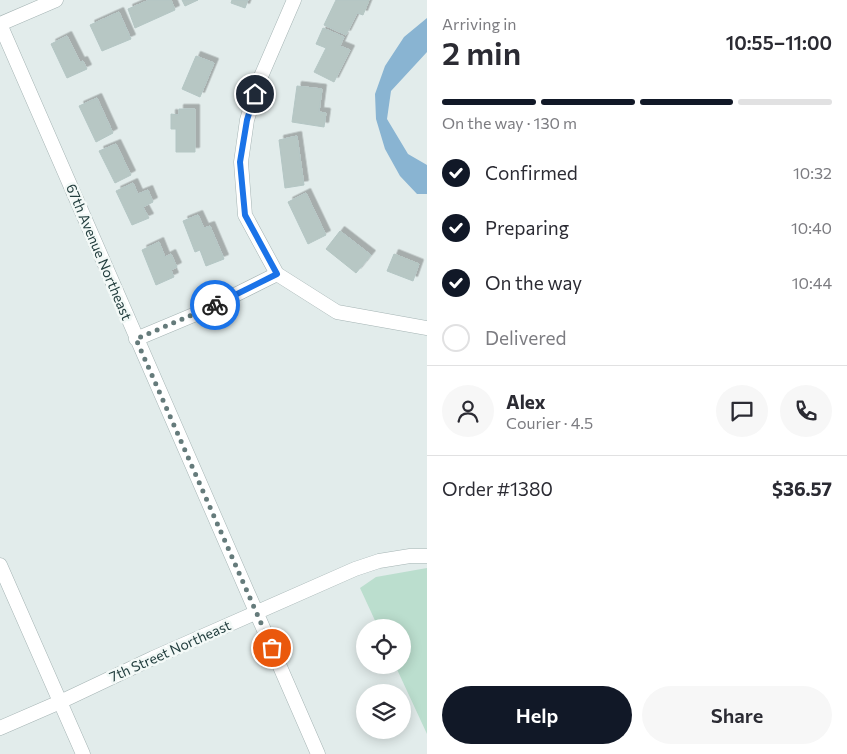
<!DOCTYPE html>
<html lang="en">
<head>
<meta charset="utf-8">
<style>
  :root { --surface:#fff; --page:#f7f7f7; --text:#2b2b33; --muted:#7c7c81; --line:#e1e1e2; --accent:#111827 }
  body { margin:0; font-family:Commissioner,sans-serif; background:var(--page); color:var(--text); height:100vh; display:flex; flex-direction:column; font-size:19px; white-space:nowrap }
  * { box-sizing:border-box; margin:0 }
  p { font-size:16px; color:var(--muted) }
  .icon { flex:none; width:28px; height:28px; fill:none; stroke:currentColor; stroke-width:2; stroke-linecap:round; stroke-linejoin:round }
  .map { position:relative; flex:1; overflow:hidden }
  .drawer { display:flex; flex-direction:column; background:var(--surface); width:420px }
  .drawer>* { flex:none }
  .tools { position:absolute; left:356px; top:619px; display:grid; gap:10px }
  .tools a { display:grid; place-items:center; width:55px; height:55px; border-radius:50%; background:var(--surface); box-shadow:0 2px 12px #0003; font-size:25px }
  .pin { position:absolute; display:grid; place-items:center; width:42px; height:42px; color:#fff; margin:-21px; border:2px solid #fff; border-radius:50%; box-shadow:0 1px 5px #0007 }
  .courier { position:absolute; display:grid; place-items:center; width:50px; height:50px; margin:-25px; border:4px solid #1a73e8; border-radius:50%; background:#fff; color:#222; box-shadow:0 1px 6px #0007 }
  .summary em { font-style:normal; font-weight:600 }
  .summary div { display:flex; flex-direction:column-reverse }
  .summary { display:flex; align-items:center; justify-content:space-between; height:85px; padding:0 15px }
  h1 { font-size:32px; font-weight:600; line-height:38px }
  .bar { display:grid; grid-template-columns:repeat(4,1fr); gap:8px 5px; align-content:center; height:60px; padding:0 15px }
  .bar i { height:6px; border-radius:4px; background:var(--line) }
  .bar .selected { background:var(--accent) }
  .bar p { grid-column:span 4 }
  .line { display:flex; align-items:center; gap:12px; padding:0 15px; border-top:1px solid var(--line) }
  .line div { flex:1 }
  .round { display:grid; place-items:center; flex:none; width:52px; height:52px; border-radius:26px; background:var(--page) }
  ol { padding:0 15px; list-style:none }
  li { display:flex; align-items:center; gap:15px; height:55px }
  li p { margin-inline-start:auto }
  li .icon { padding:5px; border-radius:50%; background:var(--accent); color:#fff; stroke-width:4 }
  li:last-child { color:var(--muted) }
  li i { width:28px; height:28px; border:2px solid var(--line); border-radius:50% }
  .button { display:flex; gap:10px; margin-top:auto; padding:10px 15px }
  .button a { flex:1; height:58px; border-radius:30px; background:var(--accent); color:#fff; font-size:20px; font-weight:600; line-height:58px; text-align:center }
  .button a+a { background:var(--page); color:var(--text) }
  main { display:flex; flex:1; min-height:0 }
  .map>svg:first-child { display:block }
  .green { fill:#bbdece }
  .water { fill:#89b4d2 }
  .building { fill:#b7c7c4; stroke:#b4c6c4; filter:url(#shadow) }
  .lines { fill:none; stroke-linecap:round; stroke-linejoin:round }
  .street-casing { stroke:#a5b4b4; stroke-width:15 }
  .street { stroke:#fff; stroke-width:14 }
  .done { stroke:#657b7b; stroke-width:5; stroke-dasharray:0 9 }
  .route { stroke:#1a73e8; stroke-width:6 }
  .labels { text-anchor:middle; stroke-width:5; stroke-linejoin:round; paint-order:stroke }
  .street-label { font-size:14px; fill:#223e3e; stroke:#f3f9f7 }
</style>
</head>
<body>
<main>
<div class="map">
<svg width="427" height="754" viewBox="0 0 427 754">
  <defs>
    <filter id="shadow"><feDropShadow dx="4.5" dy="-4.5" stdDeviation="0" flood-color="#0004"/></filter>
  </defs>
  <rect width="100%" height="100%" fill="#e2eceb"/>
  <path class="green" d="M 427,568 L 427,734 L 395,665 L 402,665 L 402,628 L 378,627 L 360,588 L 376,577 Z"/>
  <path class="water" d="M 427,18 L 427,52 L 391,91 L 387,119 L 408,154 L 427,165 L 427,194 L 417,194 L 400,176 L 385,149 L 376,119 L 375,94 L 385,66 L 404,37 Z"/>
  <path class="building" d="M 149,0 L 171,0 L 175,10 L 135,28 L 128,9 Z
    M 182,0 L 198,0 L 185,6 Z
    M 232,0 L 248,0 L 245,8 L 231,3 Z
    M 336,0 L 369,0 L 363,15 L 357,13 L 346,35 L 324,25 Z
    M 119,12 L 131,39 L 102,51 L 90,25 Z
    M 323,28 L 344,37 L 340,46 L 350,50 L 334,82 L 314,72 L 326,48 L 316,44 Z
    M 67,36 L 80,62 L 83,61 L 87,69 L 67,78 L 51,44 Z
    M 196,56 L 214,63 L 200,97 L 182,89 Z
    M 297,86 L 322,89 L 319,112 L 326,113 L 324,127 L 292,122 Z
    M 97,98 L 113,133 L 96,142 L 79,106 Z
    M 179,109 L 195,109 L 195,152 L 176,152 L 176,129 L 171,129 L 171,114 L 179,115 Z
    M 297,136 L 304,185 L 285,188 L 279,140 Z
    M 116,144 L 131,175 L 115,183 L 99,151 Z
    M 133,183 L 138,194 L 148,190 L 153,202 L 143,207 L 149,218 L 132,225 L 116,191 Z
    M 306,193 L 326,235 L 308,244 L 288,202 Z
    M 198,215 L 204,228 L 210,226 L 224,259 L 206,266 L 200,250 L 195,252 L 183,221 Z
    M 340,231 L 371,255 L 356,273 L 326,249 Z
    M 159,242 L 165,257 L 171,254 L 177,267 L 171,270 L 174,277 L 156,285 L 142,250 Z
    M 394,254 L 419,264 L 413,281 L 387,271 Z"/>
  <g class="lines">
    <g class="street-casing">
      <path id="street" d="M 294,0 L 259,81 L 247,120 L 241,162 L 245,215 L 277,274 L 337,312 L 427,328
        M 0,24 L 318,754
        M 0,24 L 56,0
        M 136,339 L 203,311 L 277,274
        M 0,565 L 83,754
        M 0,728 L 60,702 L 153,658 L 355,569 L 379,561 L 410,556 L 427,556"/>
    </g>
    <use href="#street" class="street"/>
  </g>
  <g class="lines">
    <path class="done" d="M 215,305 L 136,339 L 272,648"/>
    <path class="route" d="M 215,305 L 277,274 L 245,215 L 240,162 L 247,120 L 255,94"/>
  </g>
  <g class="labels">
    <g class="street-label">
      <text transform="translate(99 252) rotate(67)" y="5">67th Avenue Northeast</text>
      <text transform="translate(170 651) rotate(-24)" y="5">7th Street Northeast</text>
    </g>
  </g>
</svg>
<div class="tools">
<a><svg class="icon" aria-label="locate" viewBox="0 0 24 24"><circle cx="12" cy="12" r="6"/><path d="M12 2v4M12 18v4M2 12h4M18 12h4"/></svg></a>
<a><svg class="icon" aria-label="layers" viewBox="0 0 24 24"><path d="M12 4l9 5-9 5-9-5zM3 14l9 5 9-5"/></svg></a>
</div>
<div class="pin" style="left:272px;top:648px;background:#ea580c"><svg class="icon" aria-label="bag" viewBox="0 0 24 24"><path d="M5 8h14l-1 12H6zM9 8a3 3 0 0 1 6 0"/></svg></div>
<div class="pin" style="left:255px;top:94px;background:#1f2937"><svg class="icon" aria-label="home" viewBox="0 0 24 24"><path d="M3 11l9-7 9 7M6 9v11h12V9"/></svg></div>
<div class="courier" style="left:215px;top:305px"><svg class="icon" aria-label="bike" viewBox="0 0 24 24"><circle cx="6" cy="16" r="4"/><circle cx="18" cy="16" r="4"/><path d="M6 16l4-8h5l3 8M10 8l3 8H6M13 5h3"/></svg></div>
</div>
<section class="drawer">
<div class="summary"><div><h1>2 min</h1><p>Arriving in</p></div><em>10:55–11:00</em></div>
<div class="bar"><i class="selected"></i><i class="selected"></i><i class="selected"></i><i></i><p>On the way · 130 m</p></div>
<ol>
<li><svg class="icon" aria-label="check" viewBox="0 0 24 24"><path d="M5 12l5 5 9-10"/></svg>Confirmed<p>10:32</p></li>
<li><svg class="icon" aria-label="check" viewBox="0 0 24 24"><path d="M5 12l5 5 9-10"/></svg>Preparing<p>10:40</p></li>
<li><svg class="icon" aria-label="check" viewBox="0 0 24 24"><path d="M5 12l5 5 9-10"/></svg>On the way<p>10:44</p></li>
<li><i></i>Delivered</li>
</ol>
<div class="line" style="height:90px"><a class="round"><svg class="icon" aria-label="person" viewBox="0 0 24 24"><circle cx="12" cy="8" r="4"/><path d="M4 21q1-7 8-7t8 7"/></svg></a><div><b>Alex</b><p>Courier · 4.5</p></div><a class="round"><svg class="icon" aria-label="chat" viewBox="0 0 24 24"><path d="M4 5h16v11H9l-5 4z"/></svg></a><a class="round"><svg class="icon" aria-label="phone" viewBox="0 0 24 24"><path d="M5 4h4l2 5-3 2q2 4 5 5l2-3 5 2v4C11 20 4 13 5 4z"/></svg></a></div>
<div class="line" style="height:65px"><div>Order #1380</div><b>$36.57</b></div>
<div class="button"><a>Help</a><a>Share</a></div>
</section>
</main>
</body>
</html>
